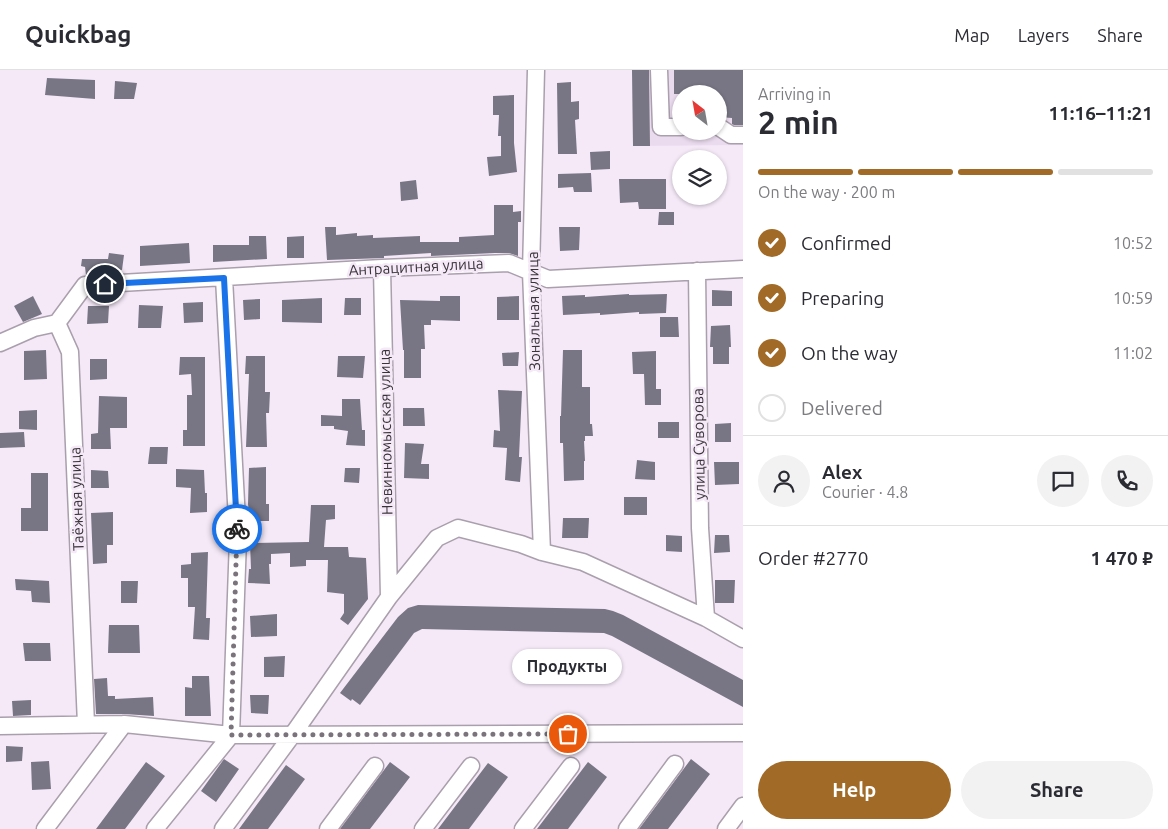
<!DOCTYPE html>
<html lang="en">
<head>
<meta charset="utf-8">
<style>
  :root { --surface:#fff; --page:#f2f2f3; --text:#2b2b33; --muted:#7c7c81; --line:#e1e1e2; --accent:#a16a26 }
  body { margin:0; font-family:Ubuntu,sans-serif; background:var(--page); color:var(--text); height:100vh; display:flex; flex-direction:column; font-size:19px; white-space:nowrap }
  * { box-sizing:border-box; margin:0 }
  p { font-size:16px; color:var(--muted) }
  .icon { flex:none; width:28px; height:28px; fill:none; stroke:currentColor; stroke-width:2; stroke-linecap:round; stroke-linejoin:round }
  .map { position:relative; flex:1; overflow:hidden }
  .panel { display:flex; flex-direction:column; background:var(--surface); width:425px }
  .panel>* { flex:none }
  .needle { width:32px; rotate:329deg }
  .controls { position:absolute; left:672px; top:15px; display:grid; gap:10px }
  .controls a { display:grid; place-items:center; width:55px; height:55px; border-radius:50%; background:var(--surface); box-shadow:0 1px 4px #0004; font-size:25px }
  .pin { position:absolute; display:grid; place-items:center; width:42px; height:42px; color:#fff; margin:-21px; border:2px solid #fff; border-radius:50%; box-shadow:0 1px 5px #0007 }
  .courier { position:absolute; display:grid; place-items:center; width:50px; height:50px; margin:-25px; border:4px solid #1a73e8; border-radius:50%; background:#fff; color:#222; box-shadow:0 1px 6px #0007 }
  .bubble { position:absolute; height:35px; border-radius:18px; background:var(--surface); box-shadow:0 1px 4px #0004; font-size:16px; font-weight:600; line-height:35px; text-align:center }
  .headline em { font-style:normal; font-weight:600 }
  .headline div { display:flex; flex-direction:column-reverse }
  .headline { display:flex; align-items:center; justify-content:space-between; height:85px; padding:0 15px }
  h1 { font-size:32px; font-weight:600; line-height:38px }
  .bar { display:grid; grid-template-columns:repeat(4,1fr); gap:8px 5px; align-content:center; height:60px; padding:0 15px }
  .bar i { height:6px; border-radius:4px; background:var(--line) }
  .bar .current { background:var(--accent) }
  .bar p { grid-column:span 4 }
  .line { display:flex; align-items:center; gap:12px; padding:0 15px; border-top:1px solid var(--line) }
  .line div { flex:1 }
  .round { display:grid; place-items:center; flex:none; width:52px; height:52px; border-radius:26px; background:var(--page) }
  ol { padding:0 15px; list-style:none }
  li { display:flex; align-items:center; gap:15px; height:55px }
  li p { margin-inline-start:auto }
  li .icon { padding:5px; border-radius:50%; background:var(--accent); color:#fff; stroke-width:4 }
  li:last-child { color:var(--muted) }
  li i { width:28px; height:28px; border:2px solid var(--line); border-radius:50% }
  .cta { display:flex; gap:10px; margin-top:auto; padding:10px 15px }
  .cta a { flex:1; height:58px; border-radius:30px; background:var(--accent); color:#fff; font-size:20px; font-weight:600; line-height:58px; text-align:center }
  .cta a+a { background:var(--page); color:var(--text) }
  header { display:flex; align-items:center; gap:30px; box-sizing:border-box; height:70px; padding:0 25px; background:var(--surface); border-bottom:1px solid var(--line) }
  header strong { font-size:24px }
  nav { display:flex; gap:28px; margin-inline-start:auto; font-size:18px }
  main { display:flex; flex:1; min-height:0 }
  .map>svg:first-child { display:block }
  .built { fill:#eadbee; fill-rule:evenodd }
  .building { fill:#787684 }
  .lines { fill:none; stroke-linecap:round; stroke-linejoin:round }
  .minor-casing { stroke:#aa9fad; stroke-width:19 }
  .minor { stroke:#fff; stroke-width:16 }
  .done { stroke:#7a737c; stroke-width:5; stroke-dasharray:0 9 }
  .route { stroke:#1a73e8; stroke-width:6 }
  .labels { text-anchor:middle; stroke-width:5; stroke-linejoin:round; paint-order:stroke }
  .street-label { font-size:15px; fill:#383339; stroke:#f5e9f8 }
</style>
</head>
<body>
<header>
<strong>Quickbag</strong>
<nav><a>Map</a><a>Layers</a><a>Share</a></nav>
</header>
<main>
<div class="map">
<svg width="743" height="759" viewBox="0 0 743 759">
  <rect width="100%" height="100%" fill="#f5e9f8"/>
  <path class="built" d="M 632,0 L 743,0 L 743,75 L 633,76 ZM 681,24 L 719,24 L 719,61 L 681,61 Z"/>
  <path class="building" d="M 632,0 L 649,0 L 650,76 L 633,76 Z
    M 674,0 L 743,0 L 743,55 L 734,55 L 732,54 L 732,48 L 719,47 L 719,24 L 674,24 Z
    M 47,8 L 95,10 L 95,29 L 45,25 Z
    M 115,11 L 137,13 L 134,29 L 114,29 Z
    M 571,12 L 571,32 L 579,31 L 579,49 L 575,50 L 577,84 L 558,84 L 557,13 Z
    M 514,25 L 514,73 L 517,102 L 489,106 L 487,87 L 501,86 L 501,66 L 498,66 L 499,45 L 493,45 L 493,26 Z
    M 610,81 L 610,99 L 591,100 L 590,82 Z
    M 591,103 L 592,122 L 574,122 L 573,117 L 558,118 L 558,104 Z
    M 619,109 L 666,109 L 666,139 L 639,139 L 638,132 L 620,133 Z
    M 416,110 L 418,129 L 401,131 L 400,112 Z
    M 494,135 L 513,135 L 513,142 L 521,141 L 521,152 L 518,152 L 518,186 L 509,183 L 495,183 L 431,186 L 431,183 L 384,186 L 384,188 L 327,190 L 325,157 L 336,157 L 336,165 L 357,163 L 357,166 L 373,165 L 373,168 L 420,166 L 420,172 L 459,172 L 459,167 L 494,165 Z
    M 659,142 L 674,142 L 674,155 L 658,155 Z
    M 559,157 L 580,157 L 579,180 L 560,181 Z
    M 249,166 L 266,166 L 267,189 L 213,192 L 213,175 L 249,175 Z
    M 304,166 L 304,188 L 287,188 L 287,167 Z
    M 189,173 L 190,193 L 140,196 L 140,176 Z
    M 109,183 L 124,185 L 122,200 L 102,198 L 102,204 L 86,205 L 85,197 L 81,196 L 82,189 L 108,189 Z
    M 712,220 L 732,221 L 732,236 L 712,236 Z
    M 629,224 L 629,225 L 667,224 L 666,243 L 639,244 L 639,242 L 600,245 L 600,243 L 563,245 L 562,226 L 585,225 L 585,227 Z
    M 33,226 L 42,244 L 23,252 L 14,236 Z
    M 440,226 L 460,226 L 460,251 L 431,250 L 431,255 L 424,255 L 425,279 L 421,279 L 421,308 L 404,308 L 404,280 L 403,280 L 400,230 L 440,231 Z
    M 519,226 L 519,250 L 497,250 L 497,227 Z
    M 322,228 L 322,253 L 282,252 L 282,230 Z
    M 345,228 L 361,228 L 361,245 L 344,245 Z
    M 260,229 L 260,249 L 244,250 L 243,230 Z
    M 203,232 L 203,252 L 184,253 L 183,233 Z
    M 139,235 L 163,236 L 161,258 L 138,258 Z
    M 88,236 L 109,236 L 108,253 L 87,254 Z
    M 660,247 L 678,247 L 679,267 L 660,267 Z
    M 730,255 L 731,277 L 729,277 L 729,294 L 713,294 L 713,277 L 710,277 L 711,256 Z
    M 46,280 L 47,309 L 24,310 L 24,281 Z
    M 563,280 L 582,280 L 582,317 L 590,317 L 590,354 L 592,354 L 593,366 L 585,366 L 585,371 L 584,371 L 585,391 L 584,391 L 584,410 L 564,411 L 563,373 L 560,373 L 560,346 L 561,346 Z
    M 656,281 L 656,319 L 661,319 L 661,335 L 645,335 L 644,304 L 633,304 L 632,282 Z
    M 519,282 L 518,296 L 503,296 L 502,283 Z
    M 246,286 L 265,286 L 265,322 L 270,322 L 269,343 L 266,343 L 267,377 L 246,377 L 249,304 L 245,304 Z
    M 338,286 L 365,286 L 363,308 L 337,307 Z
    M 180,287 L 205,287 L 205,376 L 183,376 L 183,360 L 187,360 L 187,325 L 192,325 L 191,304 L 179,305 Z
    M 90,289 L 107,289 L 107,309 L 90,310 Z
    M 498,320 L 522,321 L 519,387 L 522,387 L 520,412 L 505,410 L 507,378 L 493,377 L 494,360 L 500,361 Z
    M 99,326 L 127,327 L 127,358 L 110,358 L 111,379 L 91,379 L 91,364 L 98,363 Z
    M 342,329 L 360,329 L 362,360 L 365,360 L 365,376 L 346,375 L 348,361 L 334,359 L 334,356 L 321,356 L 321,345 L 342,346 Z
    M 403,338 L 424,338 L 425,356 L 403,356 Z
    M 37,340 L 37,360 L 19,359 L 19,341 Z
    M 658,352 L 679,352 L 679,368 L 658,368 Z
    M 731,353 L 731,372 L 715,372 L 715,354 Z
    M 24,362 L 25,377 L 0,378 L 0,363 Z
    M 405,373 L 424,374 L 421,394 L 429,394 L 429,409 L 404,408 Z
    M 150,377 L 168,377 L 167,394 L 148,394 Z
    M 637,390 L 655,392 L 655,410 L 635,409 Z
    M 714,392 L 739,392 L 739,414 L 715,415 Z
    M 266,397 L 266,434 L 269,434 L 269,451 L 250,451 L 248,434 L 249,398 Z
    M 345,398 L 360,398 L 359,413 L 344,412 Z
    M 176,399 L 204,400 L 205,423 L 207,423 L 207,442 L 190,443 L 191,418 L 176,417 Z
    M 91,400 L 108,401 L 109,418 L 91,418 Z
    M 31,403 L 48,403 L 48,461 L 21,461 L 21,438 L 31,438 Z
    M 624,427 L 647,427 L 647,445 L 624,445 Z
    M 311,435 L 335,435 L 335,449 L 326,450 L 324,477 L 348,477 L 349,487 L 366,488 L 368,529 L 348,555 L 340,549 L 344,543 L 344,524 L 327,522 L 328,490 L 306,490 L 306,496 L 290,497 L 290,483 L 271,484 L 271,494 L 269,494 L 270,514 L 248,513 L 249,499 L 251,499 L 250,473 L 309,472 Z
    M 113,442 L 113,475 L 107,475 L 107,493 L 93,494 L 91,443 Z
    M 563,448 L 589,448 L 588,468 L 562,468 Z
    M 666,465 L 682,466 L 682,482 L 666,481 Z
    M 715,465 L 729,465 L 730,482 L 714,483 Z
    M 208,482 L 206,548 L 210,548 L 209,570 L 193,569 L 195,537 L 188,537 L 188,508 L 181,508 L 181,495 L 191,494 L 191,483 Z
    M 15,509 L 49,511 L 50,533 L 32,532 L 31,521 L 16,520 Z
    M 715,510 L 735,510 L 734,533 L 715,533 Z
    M 121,511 L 138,511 L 137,533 L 121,533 Z
    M 418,535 L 605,539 L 613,541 L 623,545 L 743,610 L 743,637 L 612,566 L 604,563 L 422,559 L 414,563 L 360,635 L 352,629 L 351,631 L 340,623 L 398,547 L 408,538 Z
    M 277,544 L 277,566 L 251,567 L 250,546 Z
    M 109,555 L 139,555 L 140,583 L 108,583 Z
    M 23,573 L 50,573 L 51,591 L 25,591 Z
    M 285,586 L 284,607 L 264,607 L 264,587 Z
    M 192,606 L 209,606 L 211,646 L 185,646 L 185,617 L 192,618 Z
    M 107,608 L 108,626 L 115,626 L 115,629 L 153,627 L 154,646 L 124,644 L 96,644 L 94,609 Z
    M 250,625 L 269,625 L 268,644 L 251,643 Z
    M 31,630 L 31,645 L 13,646 L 12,631 Z
    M 6,676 L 23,677 L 22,691 L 6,692 Z
    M 224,689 L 239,699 L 216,732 L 201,721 Z
    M 691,689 L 710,704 L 668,759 L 639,759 Z
    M 49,691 L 51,719 L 32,720 L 31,692 Z
    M 146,692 L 165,706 L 125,759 L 96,759 Z
    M 390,692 L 410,707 L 370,759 L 340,759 Z
    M 588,692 L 607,707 L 568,759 L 537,759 Z
    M 488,693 L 508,707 L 469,759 L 438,759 Z
    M 286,695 L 305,709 L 268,759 L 239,759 Z"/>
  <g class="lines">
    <g class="minor-casing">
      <path id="minor" d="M 536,0 L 531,202 L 542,482
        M 659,0 L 661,57 L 681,57
        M 719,57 L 731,65 L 743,65
        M 382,198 L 389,527
        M 697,201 L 700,458 L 706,548
        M 0,273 L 34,258 L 57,253
        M 86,654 L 70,282 L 57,253 L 85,215 L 382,198 L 509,193 L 548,209 L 743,199
        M 0,656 L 124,654 L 231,665 L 743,663
        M 45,759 L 124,654
        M 155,759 L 231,665 L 238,469 L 224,208
        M 223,759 L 293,664 L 389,527 L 437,468 L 458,458 L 521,474 L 542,482 L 583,492 L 706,548 L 743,569
        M 328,759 L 375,696
        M 423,759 L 471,696
        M 523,759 L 571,696
        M 627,759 L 675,694
        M 726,759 L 743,736"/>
    </g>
    <use href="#minor" class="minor"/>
  </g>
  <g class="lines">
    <path class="done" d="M 237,459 L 231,665 L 568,664"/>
    <path class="route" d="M 105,214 L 224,208 L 237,459"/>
  </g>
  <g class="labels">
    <g class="street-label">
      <text transform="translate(416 197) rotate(-3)" y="5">Антрацитная улица</text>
      <text transform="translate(534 241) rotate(-91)" y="5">Зональная улица</text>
      <text transform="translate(386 362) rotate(-91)" y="5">Невинномысская улица</text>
      <text transform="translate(699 374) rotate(-91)" y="5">улица Суворова</text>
      <text transform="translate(77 429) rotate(-92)" y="5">Таёжная улица</text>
    </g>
  </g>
</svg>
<div class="controls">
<a><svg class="needle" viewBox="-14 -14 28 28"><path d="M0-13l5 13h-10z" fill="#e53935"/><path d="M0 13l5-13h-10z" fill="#7c7c81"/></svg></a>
<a><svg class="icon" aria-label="layers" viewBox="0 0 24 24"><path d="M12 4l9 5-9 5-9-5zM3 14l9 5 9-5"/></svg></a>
</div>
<div class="pin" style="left:568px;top:664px;background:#ea580c"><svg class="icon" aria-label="bag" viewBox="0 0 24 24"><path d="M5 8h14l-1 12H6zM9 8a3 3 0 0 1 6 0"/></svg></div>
<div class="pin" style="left:105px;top:214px;background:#1f2937"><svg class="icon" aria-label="home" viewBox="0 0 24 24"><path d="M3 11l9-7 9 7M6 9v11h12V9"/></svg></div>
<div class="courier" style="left:237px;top:459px"><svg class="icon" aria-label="bike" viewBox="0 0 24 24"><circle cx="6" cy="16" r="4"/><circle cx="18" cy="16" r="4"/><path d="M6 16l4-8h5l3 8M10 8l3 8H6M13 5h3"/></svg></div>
<div class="bubble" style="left:512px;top:579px;width:110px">Продукты</div>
</div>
<section class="panel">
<div class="headline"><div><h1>2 min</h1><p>Arriving in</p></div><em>11:16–11:21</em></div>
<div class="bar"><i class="current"></i><i class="current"></i><i class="current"></i><i></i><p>On the way · 200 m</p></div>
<ol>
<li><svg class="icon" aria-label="check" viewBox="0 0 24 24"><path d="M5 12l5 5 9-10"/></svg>Confirmed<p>10:52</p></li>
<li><svg class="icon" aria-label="check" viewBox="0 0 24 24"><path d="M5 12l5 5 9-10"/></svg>Preparing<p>10:59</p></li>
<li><svg class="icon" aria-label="check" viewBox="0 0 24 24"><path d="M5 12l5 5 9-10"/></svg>On the way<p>11:02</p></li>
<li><i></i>Delivered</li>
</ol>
<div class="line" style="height:90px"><a class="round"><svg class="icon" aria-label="person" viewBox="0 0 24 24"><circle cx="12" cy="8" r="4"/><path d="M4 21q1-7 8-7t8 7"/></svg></a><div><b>Alex</b><p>Courier · 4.8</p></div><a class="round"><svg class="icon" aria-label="chat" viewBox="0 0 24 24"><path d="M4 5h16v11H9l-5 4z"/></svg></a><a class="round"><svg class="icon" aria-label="phone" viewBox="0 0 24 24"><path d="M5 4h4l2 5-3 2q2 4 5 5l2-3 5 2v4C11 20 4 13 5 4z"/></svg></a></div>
<div class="line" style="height:65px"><div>Order #2770</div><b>1 470 ₽</b></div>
<div class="cta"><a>Help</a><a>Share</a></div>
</section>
</main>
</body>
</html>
